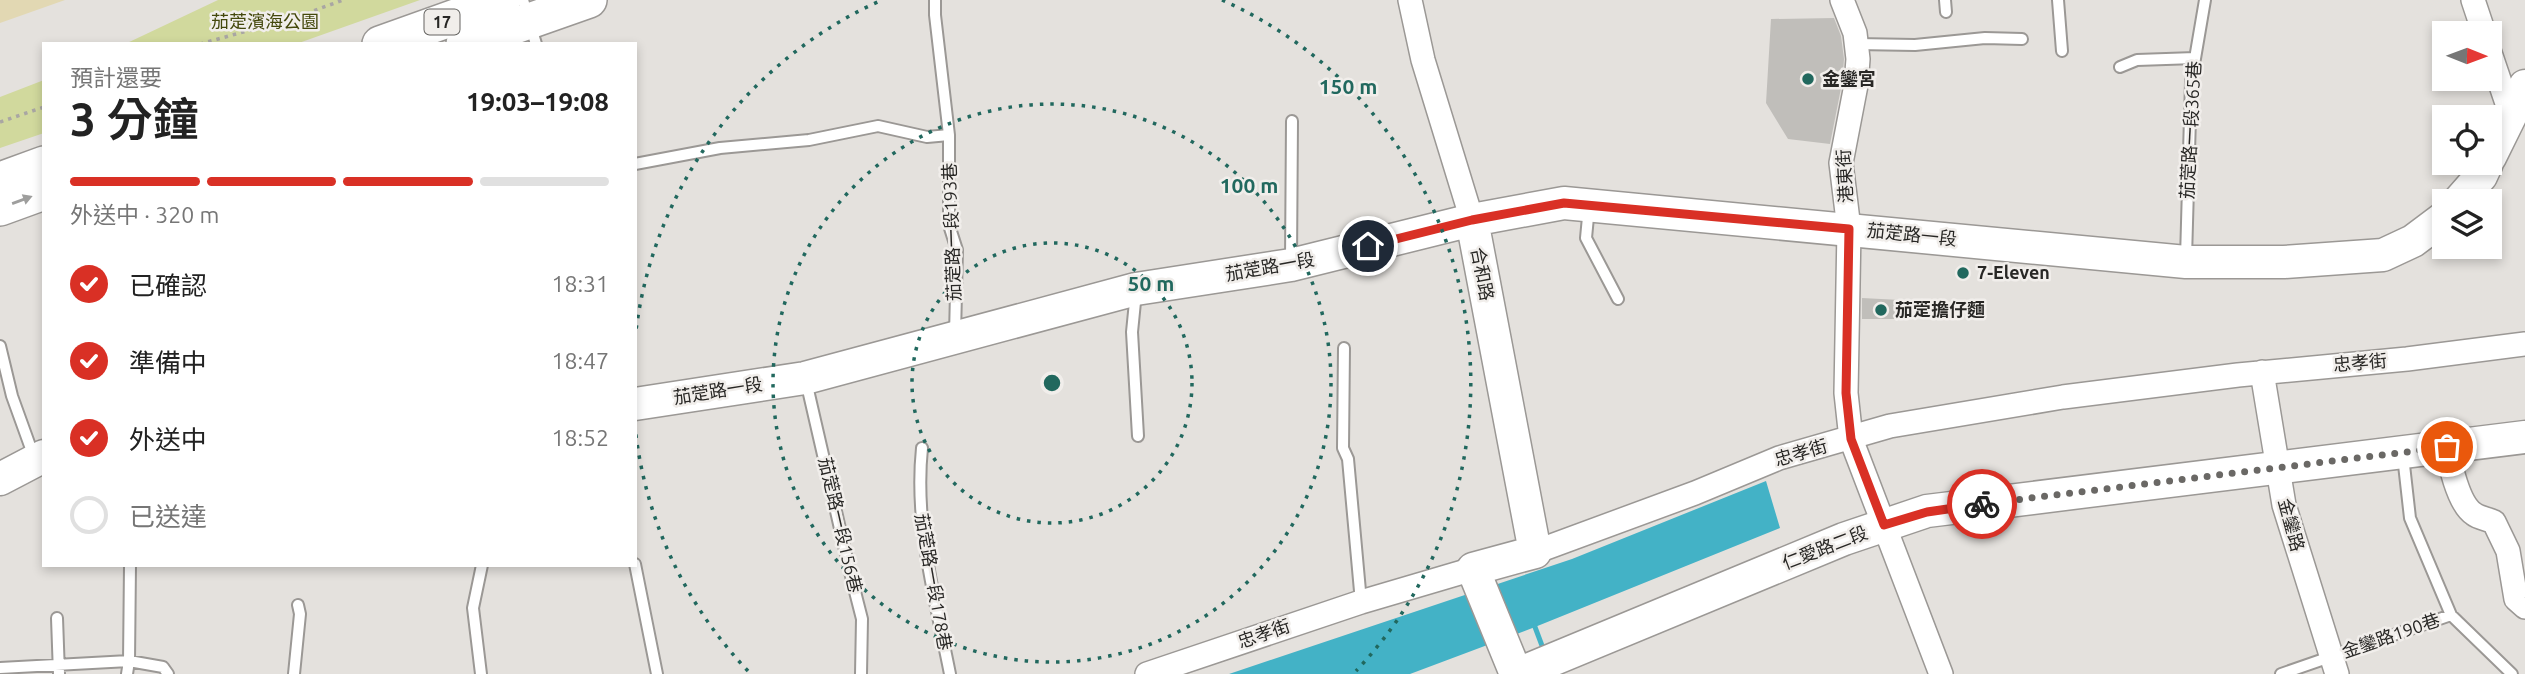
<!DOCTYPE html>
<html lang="zh-TW">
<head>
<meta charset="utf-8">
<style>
  :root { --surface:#fff; --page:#f6f6f6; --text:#222; --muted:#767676; --line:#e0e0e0; --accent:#d93025 }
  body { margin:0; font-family:Ubuntu,"Noto Sans TC",sans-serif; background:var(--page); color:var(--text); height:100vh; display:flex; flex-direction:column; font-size:26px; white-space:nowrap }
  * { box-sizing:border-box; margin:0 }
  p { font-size:23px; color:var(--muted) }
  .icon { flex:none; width:38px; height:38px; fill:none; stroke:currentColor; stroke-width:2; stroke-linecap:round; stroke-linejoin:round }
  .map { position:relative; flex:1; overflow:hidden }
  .drawer { position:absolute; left:42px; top:42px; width:595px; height:525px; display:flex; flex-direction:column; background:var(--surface); border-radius:0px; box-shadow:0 4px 10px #0003 }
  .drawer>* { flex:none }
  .needle { width:46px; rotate:91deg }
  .tools { position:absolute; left:2432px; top:21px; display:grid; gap:14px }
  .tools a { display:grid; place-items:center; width:70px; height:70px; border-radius:0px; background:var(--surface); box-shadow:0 4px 10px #0003; font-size:35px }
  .pin { position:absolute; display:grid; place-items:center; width:60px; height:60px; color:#fff; margin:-30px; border:4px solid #fff; border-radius:50%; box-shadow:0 2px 7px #0007 }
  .courier { position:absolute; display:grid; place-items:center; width:70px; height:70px; margin:-35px; border:5px solid #d93025; border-radius:50%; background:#fff; color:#222; box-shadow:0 2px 9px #0007 }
  .head em { font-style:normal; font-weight:600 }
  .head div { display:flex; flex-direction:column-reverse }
  .head { display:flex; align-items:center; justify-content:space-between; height:119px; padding:0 28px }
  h1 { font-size:46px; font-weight:600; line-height:52px }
  .bar { display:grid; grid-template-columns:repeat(4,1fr); gap:10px 7px; align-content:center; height:84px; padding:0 28px }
  .bar i { height:9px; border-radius:5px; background:var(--line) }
  .bar .on { background:var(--accent) }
  .bar p { grid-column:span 4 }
  ol { padding:0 28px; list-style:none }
  li { display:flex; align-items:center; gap:21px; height:77px }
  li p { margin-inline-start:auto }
  li .icon { padding:7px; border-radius:50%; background:var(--accent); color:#fff; stroke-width:4 }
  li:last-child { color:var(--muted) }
  li i { width:38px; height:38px; border:4px solid var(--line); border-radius:50% }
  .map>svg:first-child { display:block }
  .green { fill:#d1d99d }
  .sand { fill:#e2d8b3 }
  .water { fill:#43b2c6 }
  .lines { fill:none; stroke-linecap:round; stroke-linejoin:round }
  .stream { stroke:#43b2c6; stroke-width:5 }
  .building { fill:#c0beba }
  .lane-casing { stroke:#9b9895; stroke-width:14 }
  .street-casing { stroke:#9b9895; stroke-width:26 }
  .secondary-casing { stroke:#9b9895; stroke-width:35 }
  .primary-casing { stroke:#9b9895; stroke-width:38 }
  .path { stroke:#a9a6a3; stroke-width:3.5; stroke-dasharray:3.5 5; stroke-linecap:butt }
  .lane { stroke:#fff; stroke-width:10 }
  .street { stroke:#fff; stroke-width:23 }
  .secondary { stroke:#fff; stroke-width:32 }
  .primary { stroke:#fff; stroke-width:35 }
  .oneway { fill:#9e9e9d }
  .done { stroke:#6a6865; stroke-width:7; stroke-dasharray:0 12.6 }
  .route { stroke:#d93025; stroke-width:9 }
  .ring { fill:none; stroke:#21685e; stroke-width:3.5; stroke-dasharray:3.5 7 }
  .poi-dot { fill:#21685e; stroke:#f1eeeb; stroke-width:2.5 }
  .labels { text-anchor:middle; stroke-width:5; stroke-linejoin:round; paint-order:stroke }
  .shield { fill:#f1eeeb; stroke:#646360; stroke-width:2 }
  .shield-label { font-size:16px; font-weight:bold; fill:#282725 }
  .park-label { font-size:18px; fill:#44480c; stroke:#f1eeeb }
  .poi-label { font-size:18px; font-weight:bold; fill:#282725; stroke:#f1eeeb; text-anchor:start }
  .street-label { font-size:18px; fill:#282725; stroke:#f1eeeb }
  .centre { fill:#21685e; stroke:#f1eeeb; stroke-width:3.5 }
  .ring-label { font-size:21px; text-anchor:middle; font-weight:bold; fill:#21685e; stroke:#f1eeeb; stroke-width:5; stroke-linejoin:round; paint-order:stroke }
</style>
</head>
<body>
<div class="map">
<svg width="2525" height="674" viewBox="0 0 2525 674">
  <rect width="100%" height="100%" fill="#e4e1dd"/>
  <path class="green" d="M 218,0 L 420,0 L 296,44 L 125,44 Z
    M 44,80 L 44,133 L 0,148 L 0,97 Z"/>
  <path class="sand" d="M 0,0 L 65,0 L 0,23 Z"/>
  <path class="water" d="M 1766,481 L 1780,528 L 1535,627 L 1410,674 L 1229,674 L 1572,559 Z"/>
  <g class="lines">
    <path class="stream" d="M 1535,627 L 1544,651"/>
  </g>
  <path class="building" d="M 1834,18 L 1841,36 L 1844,59 L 1842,83 L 1830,144 L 1788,139 L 1766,103 L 1771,19 Z
    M 1862,298 L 1900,300 L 1898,319 L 1862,319 Z"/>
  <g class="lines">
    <g class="lane-casing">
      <path id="lane" d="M 523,0 L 536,44
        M 935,0 L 935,15 L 949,135 L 949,225 L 957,250 L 955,335
        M 1945,0 L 1946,12
        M 2058,0 L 2062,51
        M 1856,44 L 1915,45 L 1985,38 L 2022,39
        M 2120,67 L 2137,60 L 2195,58
        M 635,164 L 720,148 L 809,140 L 878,126 L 927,137 L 949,135
        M 1595,212 L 1588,217 L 1586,238 L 1618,299
        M 2186,258 L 2191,82 L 2205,0
        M 1291,262 L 1292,121
        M 1136,292 L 1132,332 L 1138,436
        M 0,346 L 12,396 L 34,457
        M 1344,348 L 1343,448 L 1348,459 L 1361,602
        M 806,381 L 850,572 L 862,619 L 861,674
        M 922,448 C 914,525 935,598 950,674
        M 2403,456 L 2410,518 L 2451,615 L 2512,674
        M 635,564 L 657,674
        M 57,618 L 59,674
        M 0,668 L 129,661 L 163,667 L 168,674
        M 127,674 L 129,661 L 130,565
        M 294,674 L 300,614 L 298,605
        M 481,674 L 473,608 L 482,565
        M 2281,674 L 2451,615"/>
    </g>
    <g class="street-casing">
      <path id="street" d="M 1410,0 L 1423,60 L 1472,220
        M 1842,0 L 1855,33 L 1858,59 L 1856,85 L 1841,163 L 1849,229 L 1846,393 L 1851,439 L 1941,674
        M 2473,0 L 2484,33
        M 2490,53 L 2511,115
        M 2262,372 L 2284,505 L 2337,674
        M 2447,447 C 2450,464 2458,504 2474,514 C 2479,518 2488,519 2494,522 L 2508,551 L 2516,599 L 2525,607
        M 1535,552 L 1695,493 L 1779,458 L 1890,426 L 2063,397 L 2238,375 L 2407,359 L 2525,344
        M 1147,674 L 1361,602 L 1473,569"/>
    </g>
    <g class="secondary-casing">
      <path id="secondary" d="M 2490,157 L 2525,86
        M 2459,201 L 2481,176 L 2487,163
        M 1472,220 L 1535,552 L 1473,569 L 1516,674
        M 635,404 L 805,378 L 1136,289 L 1291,265 L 1472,220 L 1564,203 L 2186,262 L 2284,262 L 2383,255 L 2413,241 L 2445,217
        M 0,479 L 44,456
        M 1518,674 L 1844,539 L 1927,511 L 2525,437"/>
    </g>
    <g class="primary-casing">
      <path id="primary" d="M 380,44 L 503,0
        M 464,44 L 589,0
        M 0,180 L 44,164
        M 0,208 L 44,192"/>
    </g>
    <path class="path" d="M 200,44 L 294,18 L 343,0
      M 0,122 L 44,107"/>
    <use href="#lane" class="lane"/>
    <use href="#street" class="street"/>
    <use href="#secondary" class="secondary"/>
    <use href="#primary" class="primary"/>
  </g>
  <defs><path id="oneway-solid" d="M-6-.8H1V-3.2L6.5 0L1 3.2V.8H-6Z" transform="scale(1.75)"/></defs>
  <use class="oneway" href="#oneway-solid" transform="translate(22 200) rotate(-20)"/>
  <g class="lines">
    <path class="done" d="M 1982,504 L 2447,447"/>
    <path class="route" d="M 1368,246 L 1472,220 L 1564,203 L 1849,229 L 1846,393 L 1851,439 L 1884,525 L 1927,512 L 1982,504"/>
  </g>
  <g class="ring">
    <circle cx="1052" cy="383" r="140"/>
    <circle cx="1052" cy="383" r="279"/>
    <path d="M748 671A419 419 0 0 1 635 427M635 339A419 419 0 0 1 882 0M1222 0A419 419 0 0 1 1356 671"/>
  </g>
  <g class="poi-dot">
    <circle cx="1808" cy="79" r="7"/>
    <circle cx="1963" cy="273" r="7"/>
    <circle cx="1881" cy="310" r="7"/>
  </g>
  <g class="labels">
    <rect class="shield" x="424.5" y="9.5" width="35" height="25" rx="5"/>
    <g class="shield-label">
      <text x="442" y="28">17</text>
    </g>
    <g class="park-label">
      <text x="265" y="28">茄萣濱海公園</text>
    </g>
    <g class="poi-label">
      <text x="1822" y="85">金鑾宮</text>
      <text x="1977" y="279">7-Eleven</text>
      <text x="1895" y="316">茄萣擔仔麵</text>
    </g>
    <g class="street-label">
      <text transform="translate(2191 130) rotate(-87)" y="6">茄萣路一段365巷</text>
      <text transform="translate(1845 176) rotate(-93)" y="6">港東街</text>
      <text transform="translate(952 232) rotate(-92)" y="6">茄萣路一段193巷</text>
      <text transform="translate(1912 235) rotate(6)" y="6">茄萣路一段</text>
      <text transform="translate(1270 267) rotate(-10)" y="6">茄萣路一段</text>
      <text transform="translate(1482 274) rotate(79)" y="6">合和路</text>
      <text transform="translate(2360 363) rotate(-5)" y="6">忠孝街</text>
      <text transform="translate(718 391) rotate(-9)" y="6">茄萣路一段</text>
      <text transform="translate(1801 453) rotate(-16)" y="6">忠孝街</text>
      <text transform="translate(840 525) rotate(77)" y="6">茄萣路一段156巷</text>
      <text transform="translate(2291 525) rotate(75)" y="6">金鑾路</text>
      <text transform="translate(1825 548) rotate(-21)" y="6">仁愛路二段</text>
      <text transform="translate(933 582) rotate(80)" y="6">茄萣路一段178巷</text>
      <text transform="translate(1264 634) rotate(-19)" y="6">忠孝街</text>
      <text transform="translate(2391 636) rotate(-19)" y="6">金鑾路190巷</text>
    </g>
  </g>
  <circle cx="1052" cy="383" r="10" class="centre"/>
  <g class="ring-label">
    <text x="1348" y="94">150 m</text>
    <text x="1249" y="193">100 m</text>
    <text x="1151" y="291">50 m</text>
  </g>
</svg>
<div class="tools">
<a><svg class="needle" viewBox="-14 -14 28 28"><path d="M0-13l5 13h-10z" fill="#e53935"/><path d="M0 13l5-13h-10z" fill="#767676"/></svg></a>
<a><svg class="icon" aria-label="locate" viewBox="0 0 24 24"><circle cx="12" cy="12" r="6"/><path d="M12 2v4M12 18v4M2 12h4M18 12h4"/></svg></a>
<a><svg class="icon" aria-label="layers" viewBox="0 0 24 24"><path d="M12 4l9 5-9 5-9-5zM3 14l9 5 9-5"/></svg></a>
</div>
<div class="pin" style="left:2447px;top:447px;background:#ea580c"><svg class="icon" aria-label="bag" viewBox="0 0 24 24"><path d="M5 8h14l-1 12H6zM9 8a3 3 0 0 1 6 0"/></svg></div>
<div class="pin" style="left:1368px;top:246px;background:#1f2937"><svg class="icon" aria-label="home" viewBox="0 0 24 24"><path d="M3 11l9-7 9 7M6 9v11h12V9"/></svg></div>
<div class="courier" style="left:1982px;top:504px"><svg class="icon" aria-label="bike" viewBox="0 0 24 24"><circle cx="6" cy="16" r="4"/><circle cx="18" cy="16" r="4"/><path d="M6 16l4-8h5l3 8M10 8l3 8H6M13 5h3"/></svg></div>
<section class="drawer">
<div class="head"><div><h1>3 分鐘</h1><p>預計還要</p></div><em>19:03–19:08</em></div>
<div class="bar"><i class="on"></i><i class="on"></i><i class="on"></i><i></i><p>外送中 · 320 m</p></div>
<ol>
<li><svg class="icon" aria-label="check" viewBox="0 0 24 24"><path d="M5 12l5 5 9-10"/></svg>已確認<p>18:31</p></li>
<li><svg class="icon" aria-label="check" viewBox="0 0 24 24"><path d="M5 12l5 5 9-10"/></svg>準備中<p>18:47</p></li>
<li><svg class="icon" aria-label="check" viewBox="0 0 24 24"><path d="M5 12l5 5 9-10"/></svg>外送中<p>18:52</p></li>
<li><i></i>已送達</li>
</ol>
</section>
</div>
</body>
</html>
